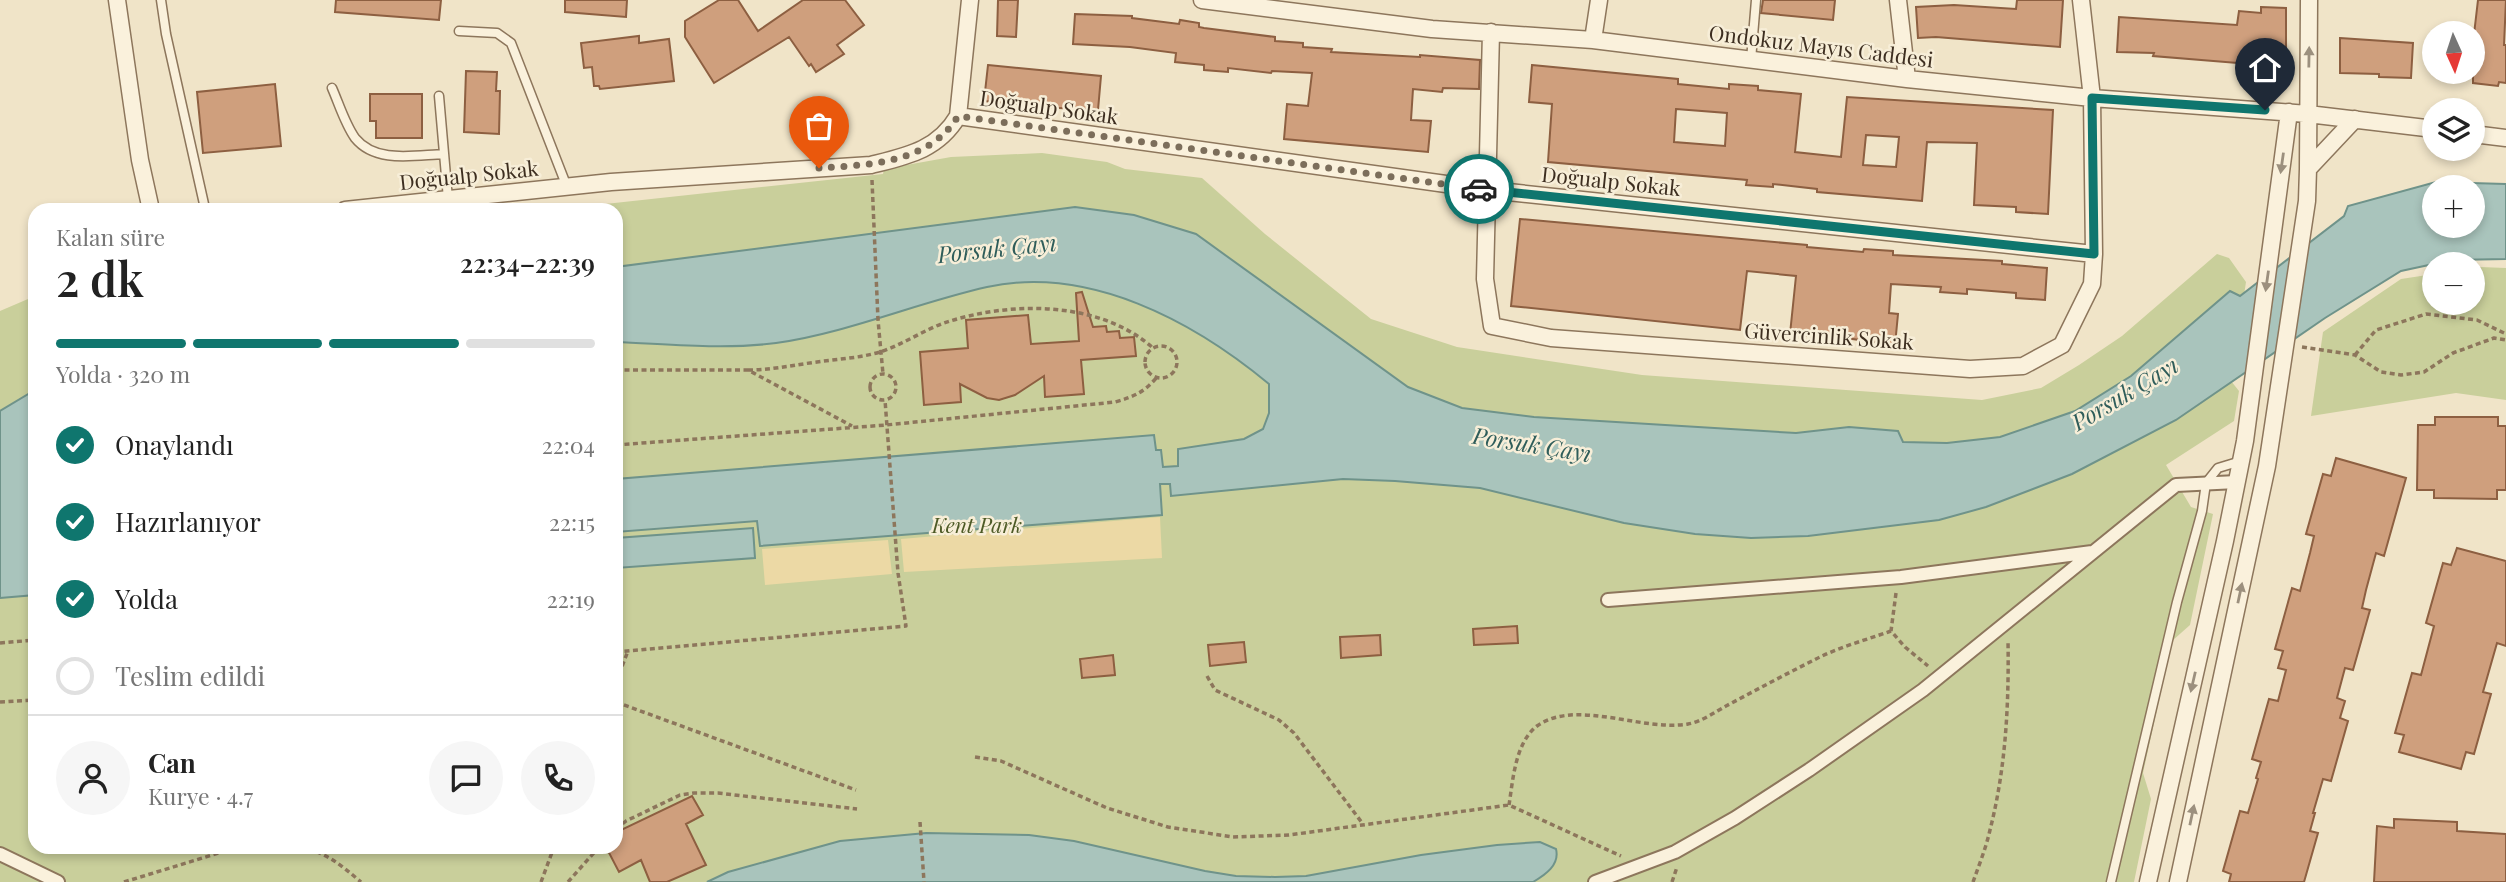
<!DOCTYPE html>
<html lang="tr">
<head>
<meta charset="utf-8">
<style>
  :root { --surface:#fff; --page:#f6f6f6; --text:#222; --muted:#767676; --line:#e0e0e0; --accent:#0f766e }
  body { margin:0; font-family:"Playfair Display",serif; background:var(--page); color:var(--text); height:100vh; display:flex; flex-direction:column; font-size:26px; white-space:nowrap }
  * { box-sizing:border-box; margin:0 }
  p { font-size:23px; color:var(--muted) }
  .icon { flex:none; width:38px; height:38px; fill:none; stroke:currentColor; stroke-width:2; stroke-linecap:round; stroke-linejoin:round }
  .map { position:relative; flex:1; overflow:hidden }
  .sheet { position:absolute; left:28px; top:203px; width:595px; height:651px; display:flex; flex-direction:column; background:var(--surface); border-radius:21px; box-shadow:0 4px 10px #0003 }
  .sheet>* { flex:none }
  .needle { width:46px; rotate:177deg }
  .tools { position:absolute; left:2422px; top:21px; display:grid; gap:14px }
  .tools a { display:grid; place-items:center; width:63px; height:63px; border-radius:50%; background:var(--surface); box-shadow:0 4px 10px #0003; font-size:35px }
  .pin { position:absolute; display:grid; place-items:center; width:60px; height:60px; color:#fff; margin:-72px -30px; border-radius:50% 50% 50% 0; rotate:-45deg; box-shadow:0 0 7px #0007 }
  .pin .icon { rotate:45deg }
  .courier { position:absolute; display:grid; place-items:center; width:70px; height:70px; margin:-35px; border:5px solid #0f766e; border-radius:50%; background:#fff; color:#222; box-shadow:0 2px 9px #0007 }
  .overview em { font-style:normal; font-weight:600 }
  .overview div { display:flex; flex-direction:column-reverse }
  .overview { display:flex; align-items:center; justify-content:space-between; height:119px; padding:0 28px }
  h1 { font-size:46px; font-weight:600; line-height:52px }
  .bar { display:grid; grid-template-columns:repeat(4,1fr); gap:10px 7px; align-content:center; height:84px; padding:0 28px }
  .bar i { height:9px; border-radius:5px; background:var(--line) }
  .bar .current { background:var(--accent) }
  .bar p { grid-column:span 4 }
  .line { display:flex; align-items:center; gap:18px; padding:0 28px; border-top:2px solid var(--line) }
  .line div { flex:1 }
  .round { display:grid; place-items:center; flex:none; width:74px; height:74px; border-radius:37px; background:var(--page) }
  ol { padding:0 28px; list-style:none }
  li { display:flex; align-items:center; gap:21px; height:77px }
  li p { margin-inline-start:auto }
  li .icon { padding:7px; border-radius:50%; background:var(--accent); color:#fff; stroke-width:4 }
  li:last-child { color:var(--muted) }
  li i { width:38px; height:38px; border:4px solid var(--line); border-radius:50% }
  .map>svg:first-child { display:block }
  .green { fill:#c9cf9b }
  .sand { fill:#ecd9a5 }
  .water { fill:#a9c4bc; stroke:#6f938a; stroke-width:2; fill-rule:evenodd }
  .building { fill:#cf9f7d; stroke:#8d5f41; stroke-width:2; fill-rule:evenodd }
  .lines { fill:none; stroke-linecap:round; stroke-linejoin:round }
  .service-casing { stroke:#8d765c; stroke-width:11 }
  .pedestrian-casing { stroke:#8d765c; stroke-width:16 }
  .minor-casing { stroke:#8d765c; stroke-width:19 }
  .path { stroke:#8d765c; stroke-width:3.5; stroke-dasharray:5 3.5; stroke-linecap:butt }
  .service { stroke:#faf1dc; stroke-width:8 }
  .pedestrian { stroke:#faf1dc; stroke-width:12 }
  .minor { stroke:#faf1dc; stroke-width:16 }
  .oneway { fill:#9c907e }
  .done { stroke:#7c6e5b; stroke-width:7; stroke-dasharray:0 12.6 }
  .route { stroke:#0f766e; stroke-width:9 }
  .labels { text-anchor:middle; stroke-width:5; stroke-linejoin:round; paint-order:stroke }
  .street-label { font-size:21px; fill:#3d2e20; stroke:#f7eed8 }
  .park-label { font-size:21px; font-style:italic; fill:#4d5a26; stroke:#f7eed8 }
  .water-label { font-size:23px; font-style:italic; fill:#2f5d5a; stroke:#f7eed8 }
</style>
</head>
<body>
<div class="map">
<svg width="2506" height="882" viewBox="0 0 2506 882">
  <rect width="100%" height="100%" fill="#f0e4c8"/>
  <path class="green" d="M 1042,153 L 1107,162 L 1125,169 L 1202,178 L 1265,234 L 1371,319 L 1457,347 L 1642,375 L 1982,400 L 2041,388 L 2079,365 L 2122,336 L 2217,254 L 2229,258 L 2246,282 L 2231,381 L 2239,391 L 2234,421 L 2166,465 L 2191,507 L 2213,514 L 2190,625 L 2172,641 L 2143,773 L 2151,799 L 2134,882 L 0,882 L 0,311 L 35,296 L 35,847 L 616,847 L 616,210 L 550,210 L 883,174 L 884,169 L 951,157 Z
    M 2480,267 L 2506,268 L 2506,400 L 2456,393 L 2311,416 L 2323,332 L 2401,279 L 2434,274 L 2434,303 L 2473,303 L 2473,268 Z"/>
  <path class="sand" d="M 1160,517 L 1162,558 L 904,572 L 901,539 Z
    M 888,540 L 892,574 L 765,585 L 762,549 Z"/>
  <path class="water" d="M 2436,182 L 2506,184 L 2506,259 L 2452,260 L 2401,271 L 2325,318 L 2176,420 L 2072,474 L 1986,507 L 1939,520 L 1808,536 L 1751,538 L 1695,534 L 1624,523 L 1480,488 L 1395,481 L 1343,479 L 1171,496 L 1170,484 L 1160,484 L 1162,515 L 760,546 L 757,521 L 616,532 L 616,479 L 1154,435 L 1156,450 L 1161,450 L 1163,467 L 1178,466 L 1178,449 L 1244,439 L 1263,429 L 1269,413 L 1269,384 C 1193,321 1089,265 987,287 C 916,303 847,333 776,343 C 724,350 668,344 616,342 L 616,267 L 1075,207 L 1134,215 L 1196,234 L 1408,387 L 1462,408 L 1534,417 L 1796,433 L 1849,427 L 1898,431 L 1903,442 L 1947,443 L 2000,437 L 2075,411 L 2131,376 L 2230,291 L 2240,296 L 2344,216 L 2348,206 ZM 2434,187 L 2473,187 L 2473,226 L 2434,226 Z
    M 35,390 L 35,595 L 0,598 L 0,411 Z
    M 753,528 L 755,558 L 616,568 L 616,538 Z
    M 926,833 L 1029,835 L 1074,841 L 1205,871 L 1236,876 L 1275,877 L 1306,876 L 1421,855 L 1497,845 L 1540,842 L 1556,849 C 1560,865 1545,875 1533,882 L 707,882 L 728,872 L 840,841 Z"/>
  <path class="building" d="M 336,0 L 441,0 L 439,20 L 335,12 Z
    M 565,0 L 627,0 L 626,17 L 565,12 Z
    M 719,0 L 738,0 L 758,31 L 803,0 L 845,0 L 864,25 L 837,45 L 844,54 L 816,72 L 811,64 L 809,66 L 789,37 L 714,83 L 685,37 L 685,21 Z
    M 998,0 L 1018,0 L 1016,37 L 997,36 Z
    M 1763,0 L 1835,0 L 1833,20 L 1761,13 Z
    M 2017,0 L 2063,0 L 2060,47 L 1936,37 L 1918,38 L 1916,7 L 1954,5 L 2016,9 Z
    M 2478,0 L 2506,0 L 2504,45 L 2506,45 L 2506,83 L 2499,82 L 2498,86 L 2473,83 L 2473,43 Z
    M 2261,7 L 2286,8 L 2286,67 L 2153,56 L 2154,53 L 2117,52 L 2119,17 L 2237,25 L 2239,11 L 2261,13 Z
    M 1075,14 L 1132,16 L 1132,18 L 1179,24 L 1180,20 L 1199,23 L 1199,27 L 1204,28 L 1275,37 L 1275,41 L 1303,43 L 1303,47 L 1332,49 L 1331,52 L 1420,57 L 1420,55 L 1480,60 L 1479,89 L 1443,88 L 1442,92 L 1413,89 L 1411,120 L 1431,121 L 1428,152 L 1284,139 L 1287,104 L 1308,106 L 1312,73 L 1272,71 L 1271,73 L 1228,68 L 1228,72 L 1204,70 L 1204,65 L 1175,62 L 1176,53 L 1130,47 L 1073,44 Z
    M 639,36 L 639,43 L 669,39 L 674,81 L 600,89 L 599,86 L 594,86 L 592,67 L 584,68 L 581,43 Z
    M 2340,38 L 2413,43 L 2411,78 L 2379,77 L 2379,74 L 2340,73 Z
    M 988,65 L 1101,76 L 1098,110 L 1019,106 L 1019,104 L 984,101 Z
    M 1532,65 L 1678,79 L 1678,84 L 1729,89 L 1729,84 L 1758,86 L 1758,90 L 1801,94 L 1795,152 L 1841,157 L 1847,97 L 2053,110 L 2048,214 L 2016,212 L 2016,207 L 1974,205 L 1977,143 L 1927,142 L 1922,201 L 1817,192 L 1817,189 L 1773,184 L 1773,187 L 1746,185 L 1747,180 L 1548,162 L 1552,104 L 1529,102 ZM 1676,109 L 1727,113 L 1725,146 L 1674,142 ZM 1866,135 L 1899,137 L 1896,167 L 1863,165 Z
    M 466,71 L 497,72 L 496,91 L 500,91 L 499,134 L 464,132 Z
    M 275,84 L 281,146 L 203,153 L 197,92 Z
    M 370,94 L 422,94 L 422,138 L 376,138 L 376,121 L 370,121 Z
    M 1520,219 L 1807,245 L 1807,247 L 1863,252 L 1864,249 L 1893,251 L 1893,255 L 2002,261 L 2002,264 L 2047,268 L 2045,300 L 2016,298 L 2016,293 L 1967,289 L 1967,294 L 1940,292 L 1941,287 L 1891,284 L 1889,313 L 1898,314 L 1895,345 L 1817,334 L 1817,337 L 1790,334 L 1796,276 L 1747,271 L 1740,330 L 1511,306 Z
    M 1082,292 L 1093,327 L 1106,326 L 1107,332 L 1119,331 L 1120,338 L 1134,337 L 1136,356 L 1081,360 L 1084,394 L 1045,397 L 1044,376 L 1015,395 L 999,400 L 987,398 L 960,384 L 961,402 L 924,405 L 920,352 L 968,348 L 966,320 L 1028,315 L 1031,344 L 1079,341 L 1076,293 Z
    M 2435,417 L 2498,417 L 2498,426 L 2506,426 L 2506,490 L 2497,490 L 2497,499 L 2434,498 L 2434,490 L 2417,490 L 2418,425 L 2435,425 Z
    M 2336,458 L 2406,478 L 2384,556 L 2376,553 L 2366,590 L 2362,608 L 2370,610 L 2353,670 L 2345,668 L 2337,698 L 2345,701 L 2340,718 L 2348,721 L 2331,781 L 2323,779 L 2313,813 L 2315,813 L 2310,831 L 2318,833 L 2304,882 L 2229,882 L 2231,874 L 2223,871 L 2240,811 L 2248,813 L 2258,779 L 2256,778 L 2261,762 L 2252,759 L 2269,699 L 2278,701 L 2286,670 L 2278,668 L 2283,651 L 2275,649 L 2292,588 L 2300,591 L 2310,553 L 2314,536 L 2306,534 L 2323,474 L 2331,476 Z
    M 2457,548 L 2506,561 L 2506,646 L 2497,643 L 2483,692 L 2491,694 L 2474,754 L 2466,752 L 2461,769 L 2399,752 L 2404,735 L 2395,733 L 2412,673 L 2421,675 L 2434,626 L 2426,623 L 2443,563 L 2451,565 Z
    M 1517,626 L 1518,643 L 1474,645 L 1473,629 Z
    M 1380,635 L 1381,655 L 1341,658 L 1340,637 Z
    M 1244,642 L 1246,662 L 1210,666 L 1208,645 Z
    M 1113,655 L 1115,675 L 1082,678 L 1080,659 Z
    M 692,796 L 703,815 L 686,824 L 706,865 L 667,882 L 650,882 L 641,860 L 619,872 L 606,847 L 616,847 L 616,835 L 623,829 Z
    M 2394,819 L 2457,822 L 2457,831 L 2506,834 L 2506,882 L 2374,882 L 2377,826 L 2394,828 Z"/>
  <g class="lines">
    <g class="service-casing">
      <path id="service" d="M 161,0 L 166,34 L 204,204
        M 459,31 L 497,33 L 511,43 L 567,187
        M 1751,60 L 1756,0
        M 332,88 C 339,104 345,124 355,138 C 376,164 415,155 444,154
        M 439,96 L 448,199
        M 2111,882 L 2177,602 L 2202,511 L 2206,483 L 2218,468 L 2241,461"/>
    </g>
    <g class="pedestrian-casing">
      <path id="pedestrian" d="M 1608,600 L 1901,577 L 2092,552
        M 0,854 L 58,882
        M 1595,882 L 1675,852 L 1735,818 L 1809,770 L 1923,690 L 2176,485 L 2237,482"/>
    </g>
    <g class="minor-casing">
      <path id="minor" d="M 117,0 L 140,160 L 151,210
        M 1202,0 L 1432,29 L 1593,40 L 1907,79 L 2092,98 L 2308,114 L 2434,129
        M 1898,0 L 1907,79
        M 1491,32 L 1485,279 L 1492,326 L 1551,338 L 1970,369 L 2023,366 L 2062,345 L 2092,284 L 2094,254 L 2092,98 L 2081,0
        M 1593,40 L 1599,0
        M 958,116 L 1489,190 L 2094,254
        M 2473,134 L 2506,138
        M 2308,169 L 2309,0
        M 345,210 L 611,182 L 871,165 C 907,156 938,150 958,116 L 970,0
        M 2148,882 L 2225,541 L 2245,441 L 2289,112
        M 2178,882 L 2267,466 L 2307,201 L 2308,169 L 2355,119"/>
    </g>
    <path class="path" d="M 872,180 L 878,320 L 883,374
      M1145 362a16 16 0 1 1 32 0a16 16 0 1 1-32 0Z
      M 2302,347 L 2355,355 L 2381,372 L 2401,375 L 2424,372 L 2453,353 L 2494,338 L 2506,340
      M 2355,355 L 2376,330 L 2426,314 L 2477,320 L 2506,334
      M 616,370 L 748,370 L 852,426
      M 748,370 C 771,370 793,365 817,362 C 838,359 860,358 880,352 C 902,345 922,331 944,323 C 1009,301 1099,300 1153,348
      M870 387a13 13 0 1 1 26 0a13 13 0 1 1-26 0Z
      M 616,445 L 886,425 L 1115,402 C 1133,397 1145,392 1157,377
      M 1896,593 L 1891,631 L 1905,647 L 1928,666
      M 0,643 L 35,640
      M 616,652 L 906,626 L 898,573 L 885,400
      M 1207,676 L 1215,690 L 1279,720 L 1294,733 L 1363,824
      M 616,682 L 628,651
      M 0,702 L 35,700
      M 616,702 L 856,790
      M 975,757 L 1001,761 L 1107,808 L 1168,827 L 1233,837 L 1289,835 L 1509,805 L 1621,856
      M 1509,805 C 1513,780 1515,743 1537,726 C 1576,698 1642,732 1688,724 C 1701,722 1715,712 1726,706 C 1756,690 1786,674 1816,659 C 1839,647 1866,640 1891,631
      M 920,822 L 924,882
      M 616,829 L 626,821 L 680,795 L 694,793 L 718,793 L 857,809
      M 300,847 C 326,852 341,865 361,882
      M 124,882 L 222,852 L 269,847
      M 541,882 L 554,847
      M 568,882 L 599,847
      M 1672,882 L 1677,867
      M 1973,882 C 1979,865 1986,848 1990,830 C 2006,767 2009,704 2008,640"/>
    <use href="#service" class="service"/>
    <use href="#pedestrian" class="pedestrian"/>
    <use href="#minor" class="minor"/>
  </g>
  <defs><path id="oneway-solid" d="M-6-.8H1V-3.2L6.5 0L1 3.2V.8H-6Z" transform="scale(1.75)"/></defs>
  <g class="oneway">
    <use href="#oneway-solid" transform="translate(2309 57) rotate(-89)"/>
    <use href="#oneway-solid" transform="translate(2282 163) rotate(98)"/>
    <use href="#oneway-solid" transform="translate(2267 281) rotate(98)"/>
    <use href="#oneway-solid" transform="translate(2240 593) rotate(-78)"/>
    <use href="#oneway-solid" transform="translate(2193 682) rotate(103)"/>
    <use href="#oneway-solid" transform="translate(2192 815) rotate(-78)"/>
  </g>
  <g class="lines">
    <path class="done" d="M 819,168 C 869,165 930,163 958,116 L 1479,189"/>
    <path class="route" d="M 1479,189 L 2094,254 L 2092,98 L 2265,110"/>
  </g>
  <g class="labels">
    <g class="street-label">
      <text transform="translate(1821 47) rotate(7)" y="7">Ondokuz Mayıs Caddesi</text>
      <text transform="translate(1049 108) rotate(8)" y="7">Doğualp Sokak</text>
      <text transform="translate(469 176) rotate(-6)" y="7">Doğualp Sokak</text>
      <text transform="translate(1611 182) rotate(6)" y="7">Doğualp Sokak</text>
      <text transform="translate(1829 337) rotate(4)" y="7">Güvercinlik Sokak</text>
    </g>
    <g class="park-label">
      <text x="977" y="533">Kent Park</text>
    </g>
    <g class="water-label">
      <text transform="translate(997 249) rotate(-6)" y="8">Porsuk Çayı</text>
      <text transform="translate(2125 394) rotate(-31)" y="8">Porsuk Çayı</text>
      <text transform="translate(1532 445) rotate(9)" y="8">Porsuk Çayı</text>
    </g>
  </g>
</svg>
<div class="tools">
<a><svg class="needle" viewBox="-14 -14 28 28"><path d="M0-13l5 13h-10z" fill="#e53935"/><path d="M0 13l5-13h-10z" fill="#767676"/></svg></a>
<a><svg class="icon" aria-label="layers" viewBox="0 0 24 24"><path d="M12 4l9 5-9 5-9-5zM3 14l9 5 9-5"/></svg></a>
<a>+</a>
<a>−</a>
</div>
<div class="pin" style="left:819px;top:168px;background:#ea580c"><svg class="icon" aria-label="bag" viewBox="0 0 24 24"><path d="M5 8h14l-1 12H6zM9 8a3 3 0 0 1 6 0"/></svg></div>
<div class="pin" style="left:2265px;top:110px;background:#1f2937"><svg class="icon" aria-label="home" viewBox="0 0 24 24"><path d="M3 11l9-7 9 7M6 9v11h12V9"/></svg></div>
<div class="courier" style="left:1479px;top:189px"><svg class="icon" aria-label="car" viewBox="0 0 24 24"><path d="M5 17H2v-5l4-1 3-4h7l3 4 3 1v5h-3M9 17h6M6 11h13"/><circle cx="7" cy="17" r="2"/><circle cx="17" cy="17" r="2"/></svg></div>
<section class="sheet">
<div class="overview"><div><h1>2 dk</h1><p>Kalan süre</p></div><em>22:34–22:39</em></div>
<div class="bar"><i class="current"></i><i class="current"></i><i class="current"></i><i></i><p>Yolda · 320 m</p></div>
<ol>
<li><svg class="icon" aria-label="check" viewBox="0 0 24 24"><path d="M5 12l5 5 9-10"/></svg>Onaylandı<p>22:04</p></li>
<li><svg class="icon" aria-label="check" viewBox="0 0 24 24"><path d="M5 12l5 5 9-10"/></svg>Hazırlanıyor<p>22:15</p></li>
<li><svg class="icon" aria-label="check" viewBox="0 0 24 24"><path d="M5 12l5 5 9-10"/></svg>Yolda<p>22:19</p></li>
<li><i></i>Teslim edildi</li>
</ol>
<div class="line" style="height:126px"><a class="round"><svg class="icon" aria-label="person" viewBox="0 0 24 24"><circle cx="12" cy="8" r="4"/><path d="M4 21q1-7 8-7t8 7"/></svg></a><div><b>Can</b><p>Kurye · 4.7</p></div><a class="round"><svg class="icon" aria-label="chat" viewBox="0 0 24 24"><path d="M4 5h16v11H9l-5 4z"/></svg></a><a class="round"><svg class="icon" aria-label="phone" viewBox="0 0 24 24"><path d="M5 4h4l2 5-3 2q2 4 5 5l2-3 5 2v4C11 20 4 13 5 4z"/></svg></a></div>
</section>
</div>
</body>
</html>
